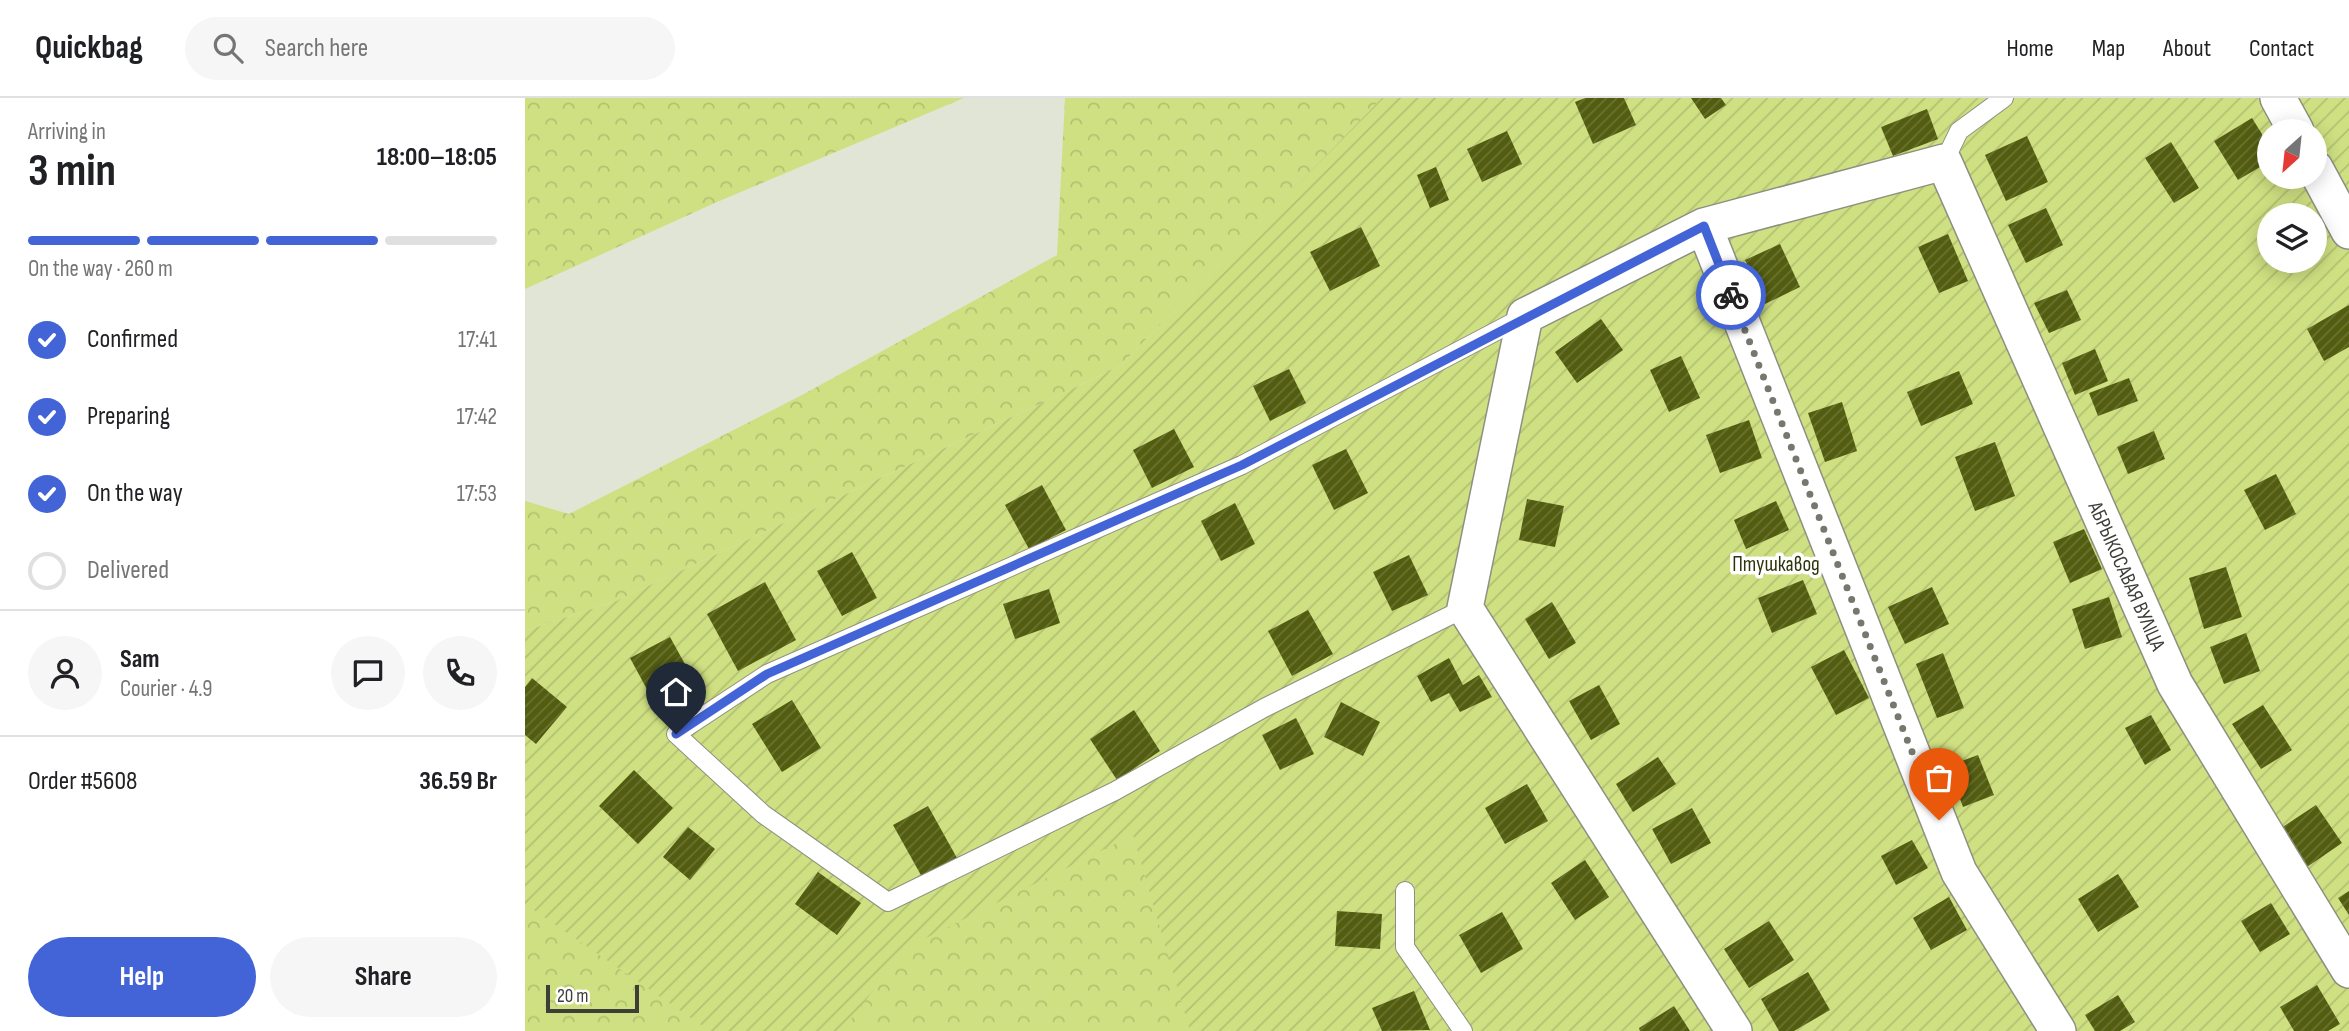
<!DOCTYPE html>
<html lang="en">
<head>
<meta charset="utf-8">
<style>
  :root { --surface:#fff; --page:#f6f6f6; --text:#202124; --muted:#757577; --line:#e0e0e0; --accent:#4364d7 }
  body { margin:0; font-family:"Sofia Sans Condensed",sans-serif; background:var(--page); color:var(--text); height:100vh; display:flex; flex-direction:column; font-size:26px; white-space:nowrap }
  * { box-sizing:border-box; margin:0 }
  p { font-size:23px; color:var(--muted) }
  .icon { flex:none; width:38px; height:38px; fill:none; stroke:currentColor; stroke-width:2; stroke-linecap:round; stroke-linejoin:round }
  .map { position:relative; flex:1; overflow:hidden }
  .panel { display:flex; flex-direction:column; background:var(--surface); width:525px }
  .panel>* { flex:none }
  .needle { width:46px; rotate:207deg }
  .fabs { position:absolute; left:1732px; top:21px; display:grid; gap:14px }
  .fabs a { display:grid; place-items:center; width:70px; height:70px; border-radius:50%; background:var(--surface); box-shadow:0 4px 18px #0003; font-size:35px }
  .scale { position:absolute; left:21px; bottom:18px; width:93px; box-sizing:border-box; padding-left:7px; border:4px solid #3c3e37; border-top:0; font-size:19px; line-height:24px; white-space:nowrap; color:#3c3e37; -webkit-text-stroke:5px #fff; paint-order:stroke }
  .pin { position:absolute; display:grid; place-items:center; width:60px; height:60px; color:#fff; margin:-72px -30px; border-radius:50% 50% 50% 0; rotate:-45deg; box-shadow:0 0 7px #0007 }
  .pin .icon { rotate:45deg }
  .courier { position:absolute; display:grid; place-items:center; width:70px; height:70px; margin:-35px; border:5px solid #4364d7; border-radius:50%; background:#fff; color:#222; box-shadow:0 2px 9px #0007 }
  .overview em { font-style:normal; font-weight:700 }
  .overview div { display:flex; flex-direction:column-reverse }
  .overview { display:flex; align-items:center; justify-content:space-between; height:119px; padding:0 28px }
  h1 { font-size:46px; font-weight:700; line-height:52px }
  .bar { display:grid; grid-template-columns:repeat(4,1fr); gap:10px 7px; align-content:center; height:84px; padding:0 28px }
  .bar i { height:9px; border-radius:5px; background:var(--line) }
  .bar .on { background:var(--accent) }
  .bar p { grid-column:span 4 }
  .line { display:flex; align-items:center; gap:18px; padding:0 28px; border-top:2px solid var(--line) }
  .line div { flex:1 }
  .round { display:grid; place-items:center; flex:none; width:74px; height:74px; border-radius:37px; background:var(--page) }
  ol { padding:0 28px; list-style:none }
  li { display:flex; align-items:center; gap:21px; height:77px }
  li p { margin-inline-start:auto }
  li .icon { padding:7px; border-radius:50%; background:var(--accent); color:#fff; stroke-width:4 }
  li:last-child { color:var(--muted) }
  li i { width:38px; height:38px; border:4px solid var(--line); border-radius:50% }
  .primary-button { display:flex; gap:14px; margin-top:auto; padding:14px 28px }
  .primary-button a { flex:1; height:80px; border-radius:42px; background:var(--accent); color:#fff; font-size:28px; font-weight:700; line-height:80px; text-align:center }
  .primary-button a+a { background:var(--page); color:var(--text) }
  header { display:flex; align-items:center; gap:42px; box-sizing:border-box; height:98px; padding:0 35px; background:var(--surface); border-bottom:2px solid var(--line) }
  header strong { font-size:33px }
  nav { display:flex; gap:38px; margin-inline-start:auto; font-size:24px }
  .search { width:490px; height:63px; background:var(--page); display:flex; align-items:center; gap:18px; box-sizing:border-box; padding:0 24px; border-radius:38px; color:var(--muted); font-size:26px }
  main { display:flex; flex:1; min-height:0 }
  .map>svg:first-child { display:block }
  .forest { fill:url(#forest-crowns) }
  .garden { fill:url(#garden-furrows); fill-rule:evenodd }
  .building { fill:url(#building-hatch) }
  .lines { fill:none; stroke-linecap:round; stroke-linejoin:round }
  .service-casing { stroke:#8d9081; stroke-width:20 }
  .minor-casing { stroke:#8d9081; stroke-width:38 }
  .service { stroke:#fff; stroke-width:18 }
  .minor { stroke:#fff; stroke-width:35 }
  .done { stroke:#76786e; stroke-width:7; stroke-dasharray:0 12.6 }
  .route { stroke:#4364d7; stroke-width:9 }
  .labels { text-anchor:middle; stroke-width:7; stroke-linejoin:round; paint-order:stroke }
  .park-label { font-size:21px; fill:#2e340b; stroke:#fff }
  .street-label { font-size:21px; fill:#3c3e37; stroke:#fff }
</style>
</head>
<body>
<header>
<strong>Quickbag</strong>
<div class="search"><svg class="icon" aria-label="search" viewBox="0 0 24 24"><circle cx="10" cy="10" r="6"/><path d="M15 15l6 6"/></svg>Search here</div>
<nav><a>Home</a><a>Map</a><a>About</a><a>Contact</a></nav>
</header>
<main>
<section class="panel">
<div class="overview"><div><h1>3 min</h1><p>Arriving in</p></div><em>18:00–18:05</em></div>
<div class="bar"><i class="on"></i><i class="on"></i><i class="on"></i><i></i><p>On the way · 260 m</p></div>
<ol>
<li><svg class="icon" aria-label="check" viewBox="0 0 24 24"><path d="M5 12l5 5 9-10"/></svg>Confirmed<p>17:41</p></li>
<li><svg class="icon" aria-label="check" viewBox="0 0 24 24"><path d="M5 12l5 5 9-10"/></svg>Preparing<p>17:42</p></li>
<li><svg class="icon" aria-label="check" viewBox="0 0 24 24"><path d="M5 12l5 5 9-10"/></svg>On the way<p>17:53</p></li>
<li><i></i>Delivered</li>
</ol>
<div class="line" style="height:126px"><a class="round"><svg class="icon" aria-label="person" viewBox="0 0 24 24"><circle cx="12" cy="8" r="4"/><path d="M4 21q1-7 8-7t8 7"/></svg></a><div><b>Sam</b><p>Courier · 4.9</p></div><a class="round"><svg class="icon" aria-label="chat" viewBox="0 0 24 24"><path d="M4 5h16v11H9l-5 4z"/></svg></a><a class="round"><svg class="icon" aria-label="phone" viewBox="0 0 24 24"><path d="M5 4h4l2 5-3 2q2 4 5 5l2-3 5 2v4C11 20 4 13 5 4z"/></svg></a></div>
<div class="line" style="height:91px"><div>Order #5608</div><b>36.59 Br</b></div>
<div class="primary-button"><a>Help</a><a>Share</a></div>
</section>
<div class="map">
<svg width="1824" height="933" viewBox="0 0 1824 933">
  <defs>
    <pattern id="forest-crowns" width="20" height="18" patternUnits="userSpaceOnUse" patternTransform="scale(1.75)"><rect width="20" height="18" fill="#cfe082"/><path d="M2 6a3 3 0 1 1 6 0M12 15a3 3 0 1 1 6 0" fill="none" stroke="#b3c171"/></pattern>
    <pattern id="garden-furrows" width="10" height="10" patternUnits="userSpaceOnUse" patternTransform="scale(1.75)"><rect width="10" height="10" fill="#cfe082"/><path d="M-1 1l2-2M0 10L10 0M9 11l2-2" fill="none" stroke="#b3c171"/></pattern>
    <pattern id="building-hatch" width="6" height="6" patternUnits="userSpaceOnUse" patternTransform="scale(1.75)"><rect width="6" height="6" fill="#535d10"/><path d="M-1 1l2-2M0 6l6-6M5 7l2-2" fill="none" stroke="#6a7234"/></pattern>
  </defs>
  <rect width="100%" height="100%" fill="#e1e5d5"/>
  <path class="forest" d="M 0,0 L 439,0 L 192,104 L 0,191 Z
    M 540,0 L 857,0 L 594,269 L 91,503 L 0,533 L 0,403 L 44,416 L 277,297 L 532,157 Z
    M 612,722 L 669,933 L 298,933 L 371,841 Z
    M 0,804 L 221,933 L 0,933 Z"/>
  <path class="garden" d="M 857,0 L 1824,0 L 1824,933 L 665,933 L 608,737 L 381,850 L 317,933 L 185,933 L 0,806 L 0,533 L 91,503 L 594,269 ZM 1745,33 L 1790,33 L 1790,79 L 1745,79 ZM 1745,117 L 1790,117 L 1790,163 L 1745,163 Z"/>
  <path class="building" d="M 1060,0 L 1099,0 L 1111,27 L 1068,46 L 1050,4 Z
    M 1166,0 L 1196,0 L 1201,7 L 1180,21 Z
    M 1402,11 L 1413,41 L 1368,58 L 1356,29 Z
    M 1727,20 L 1745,49 L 1745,63 L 1713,82 L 1689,43 Z
    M 982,33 L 997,66 L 957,84 L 942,51 Z
    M 1502,38 L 1523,84 L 1481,103 L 1460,57 Z
    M 1646,44 L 1674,90 L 1649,105 L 1620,60 Z
    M 911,69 L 924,102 L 905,110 L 892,77 Z
    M 1521,110 L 1538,147 L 1501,165 L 1483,127 Z
    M 836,129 L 855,168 L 805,193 L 785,154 Z
    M 1423,136 L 1443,183 L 1414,195 L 1393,149 Z
    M 1255,146 L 1275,189 L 1240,206 L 1220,162 Z
    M 1542,192 L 1556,222 L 1524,235 L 1509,205 Z
    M 1824,207 L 1824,249 L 1799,263 L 1782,231 Z
    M 1076,221 L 1098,252 L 1052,285 L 1030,254 Z
    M 1570,251 L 1583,283 L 1550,297 L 1537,265 Z
    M 1156,258 L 1175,300 L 1144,314 L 1125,272 Z
    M 764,271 L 781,305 L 745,323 L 728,288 Z
    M 1434,273 L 1448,306 L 1396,328 L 1382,294 Z
    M 1604,280 L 1613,303 L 1573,318 L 1564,295 Z
    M 1317,304 L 1332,353 L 1300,364 L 1283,315 Z
    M 1224,322 L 1237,360 L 1195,375 L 1181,337 Z
    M 649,331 L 669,369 L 627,390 L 608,352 Z
    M 1629,333 L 1640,361 L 1603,376 L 1592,349 Z
    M 1470,344 L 1490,398 L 1450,413 L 1430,359 Z
    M 821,351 L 843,395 L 809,412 L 787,367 Z
    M 1751,376 L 1771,416 L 1740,432 L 1719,392 Z
    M 517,387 L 541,432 L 504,451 L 480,407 Z
    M 1002,401 L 1039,408 L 1030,449 L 994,442 Z
    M 1251,403 L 1264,432 L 1221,451 L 1209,422 Z
    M 710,405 L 730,446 L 696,463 L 676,423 Z
    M 1559,431 L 1577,471 L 1545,485 L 1528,444 Z
    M 327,454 L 352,500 L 317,518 L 292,473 Z
    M 884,457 L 903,497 L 867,513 L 848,474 Z
    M 1701,469 L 1717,519 L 1679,531 L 1664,480 Z
    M 1278,482 L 1292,516 L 1247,535 L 1233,500 Z
    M 240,484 L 271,542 L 213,573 L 182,516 Z
    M 1407,489 L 1424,526 L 1380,546 L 1363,509 Z
    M 524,491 L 535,525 L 490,541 L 478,506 Z
    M 1584,499 L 1597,539 L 1560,551 L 1547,511 Z
    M 1027,504 L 1051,545 L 1024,561 L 1000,521 Z
    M 783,512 L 808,556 L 767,578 L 743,533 Z
    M 1721,535 L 1735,573 L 1699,586 L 1685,549 Z
    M 145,539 L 171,586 L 131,608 L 105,560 Z
    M 1319,552 L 1344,600 L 1311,617 L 1286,569 Z
    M 1418,555 L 1439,610 L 1412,620 L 1391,566 Z
    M 924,560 L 938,587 L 954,577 L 967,599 L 935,614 L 924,595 L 906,604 L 892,578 Z
    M 7,580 L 42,609 L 11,646 L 0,637 L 0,589 Z
    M 1074,587 L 1095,626 L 1066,642 L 1044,603 Z
    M 267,602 L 296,650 L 257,674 L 227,626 Z
    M 816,604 L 855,624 L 838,658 L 799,639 Z
    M 1738,607 L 1767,652 L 1736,671 L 1707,626 Z
    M 609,612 L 635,653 L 592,682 L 565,641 Z
    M 1626,617 L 1646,652 L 1620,667 L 1600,630 Z
    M 771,620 L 789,656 L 755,672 L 737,637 Z
    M 1453,657 L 1469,697 L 1438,709 L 1423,668 Z
    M 1133,659 L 1151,686 L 1108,714 L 1091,686 Z
    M 109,672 L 148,710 L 113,746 L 74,708 Z
    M 1002,686 L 1023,723 L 980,746 L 960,710 Z
    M 1791,707 L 1817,745 L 1782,769 L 1756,730 Z
    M 403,708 L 432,760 L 397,779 L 368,727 Z
    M 1167,710 L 1186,745 L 1146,766 L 1127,731 Z
    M 163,729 L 190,751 L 165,782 L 138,759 Z
    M 1387,742 L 1403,770 L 1371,787 L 1356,758 Z
    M 1060,762 L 1084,799 L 1050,822 L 1026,785 Z
    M 293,774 L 336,805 L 312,837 L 270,806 Z
    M 1593,776 L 1614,809 L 1573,834 L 1553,801 Z
    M 1824,793 L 1824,817 L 1813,800 Z
    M 1424,799 L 1442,832 L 1406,852 L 1388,820 Z
    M 1746,805 L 1765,836 L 1735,854 L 1716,823 Z
    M 812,813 L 857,816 L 855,851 L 810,848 Z
    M 977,814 L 998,851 L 956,875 L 934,837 Z
    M 1244,823 L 1269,862 L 1224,890 L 1199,851 Z
    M 1283,874 L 1305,912 L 1269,933 L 1254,933 L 1236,901 Z
    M 1792,887 L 1815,926 L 1803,933 L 1769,933 L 1755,909 Z
    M 889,893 L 905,932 L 857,933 L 847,910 Z
    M 1593,897 L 1610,924 L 1595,933 L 1570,933 L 1560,917 Z
    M 1149,908 L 1165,933 L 1115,933 L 1114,930 Z"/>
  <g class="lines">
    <g class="service-casing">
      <path id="service" d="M 1419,64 L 1434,33 L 1479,0
        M 940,510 L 739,610 L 590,693 L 363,804 L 238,716 L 151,636 L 242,576 L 717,367 L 1000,218
        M 880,793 L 880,849 L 938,933"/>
    </g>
    <g class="minor-casing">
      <path id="minor" d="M 1753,0 L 1771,33
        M 1790,70 L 1824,133
        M 1179,128 L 1434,774 L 1533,933
        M 1209,933 L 940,510 L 1000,218 L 1179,128 L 1419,64 L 1650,586 L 1824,872"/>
    </g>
    <use href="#service" class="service"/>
    <use href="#minor" class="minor"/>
  </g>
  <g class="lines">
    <path class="done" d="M 1206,197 L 1414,722"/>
    <path class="route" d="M 151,636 L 242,576 L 717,367 L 1179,128 L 1206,197"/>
  </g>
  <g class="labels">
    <g class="park-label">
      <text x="1251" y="473">Птушкавод</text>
    </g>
    <g class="street-label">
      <text transform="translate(1602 478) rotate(66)" y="7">АБРЫКОСАВАЯ ВУЛІЦА</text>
    </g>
  </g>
</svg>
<div class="fabs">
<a><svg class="needle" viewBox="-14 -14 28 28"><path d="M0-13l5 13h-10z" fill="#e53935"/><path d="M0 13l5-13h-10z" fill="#757577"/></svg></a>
<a><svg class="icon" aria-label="layers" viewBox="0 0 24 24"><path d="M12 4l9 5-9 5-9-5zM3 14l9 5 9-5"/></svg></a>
</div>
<div class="scale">20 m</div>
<div class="pin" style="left:1414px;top:722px;background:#ea580c"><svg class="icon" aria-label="bag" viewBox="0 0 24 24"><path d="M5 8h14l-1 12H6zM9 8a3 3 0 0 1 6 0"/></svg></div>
<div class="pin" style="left:151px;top:636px;background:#1f2937"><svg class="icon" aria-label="home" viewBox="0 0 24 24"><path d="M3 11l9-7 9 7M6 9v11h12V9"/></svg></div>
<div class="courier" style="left:1206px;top:197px"><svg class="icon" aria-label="bike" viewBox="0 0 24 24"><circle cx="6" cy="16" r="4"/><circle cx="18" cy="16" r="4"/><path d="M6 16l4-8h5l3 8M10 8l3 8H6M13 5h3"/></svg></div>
</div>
</main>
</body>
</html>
